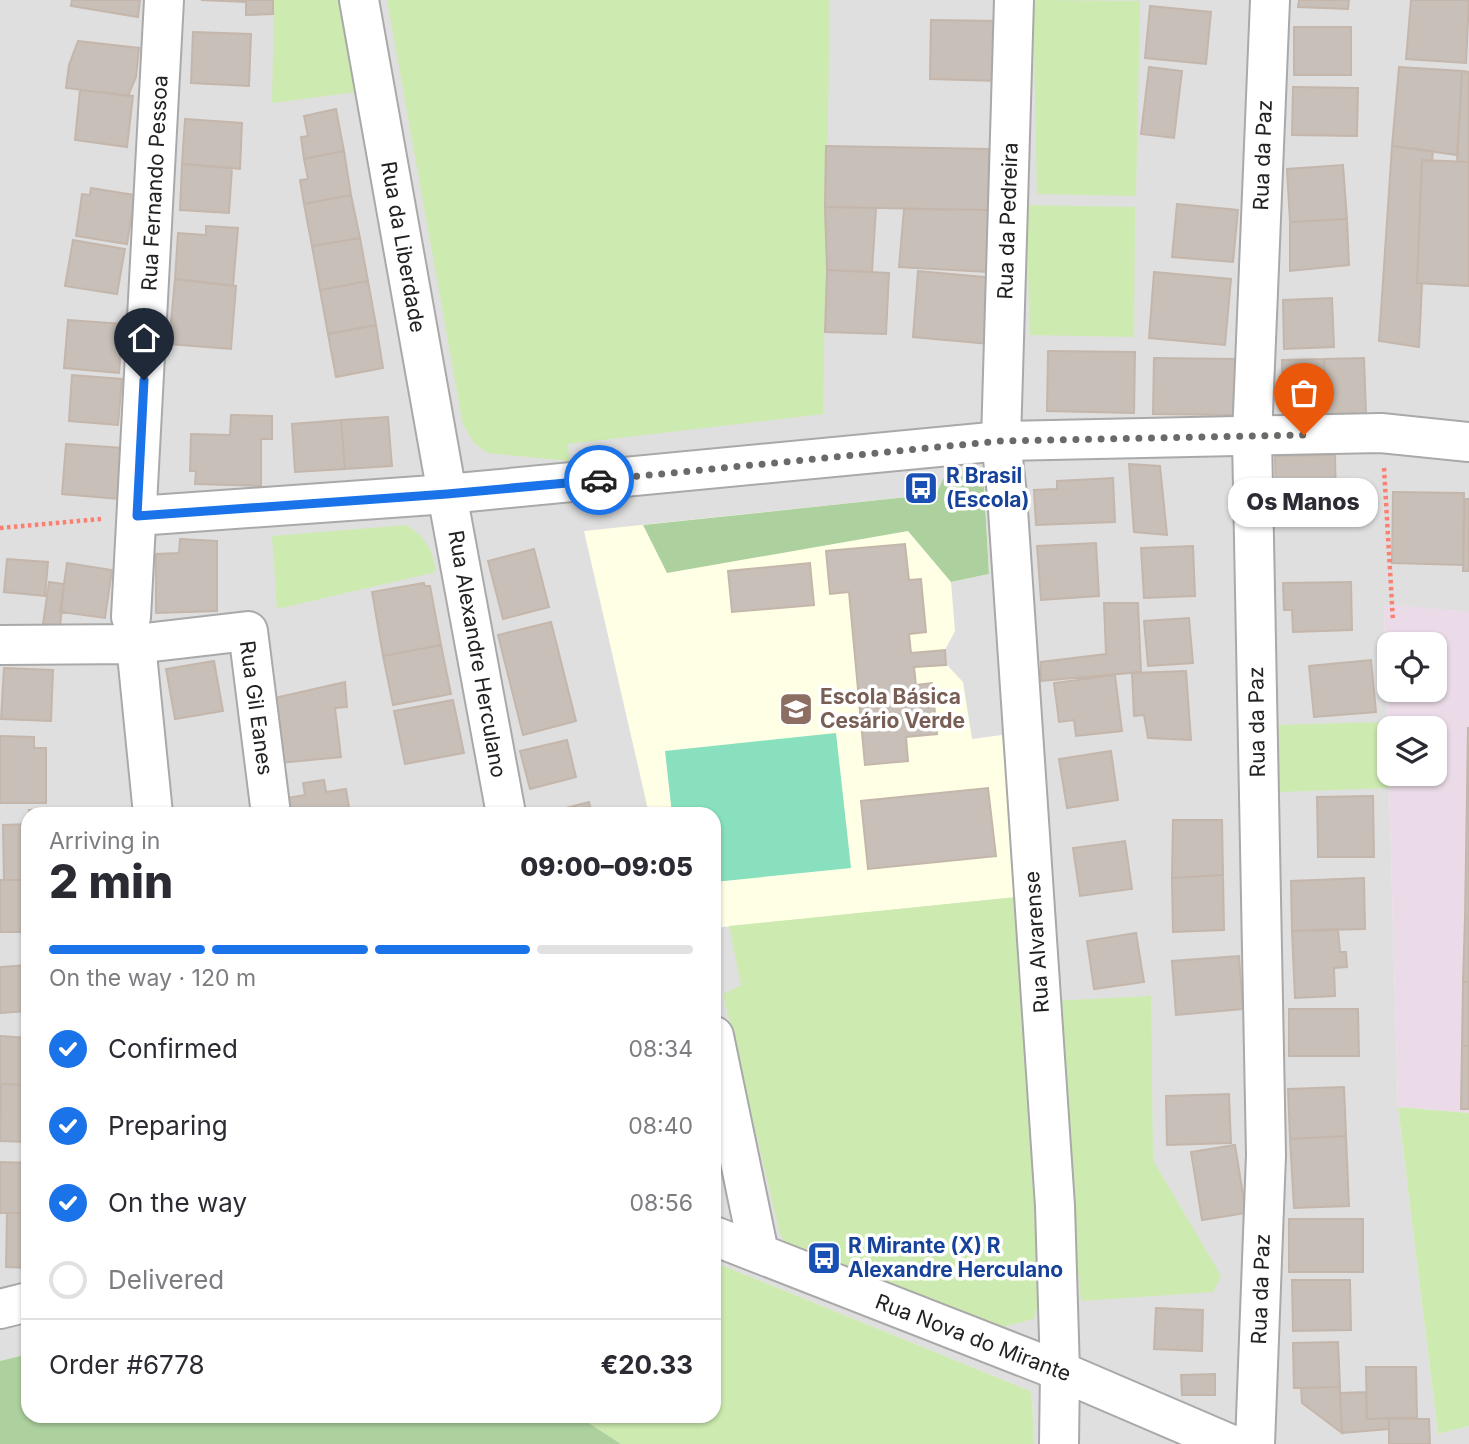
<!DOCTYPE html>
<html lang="en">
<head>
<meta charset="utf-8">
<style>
  :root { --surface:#fff; --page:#f7f7f7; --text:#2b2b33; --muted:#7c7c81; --line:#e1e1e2; --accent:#1a73e8 }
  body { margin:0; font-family:Inter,sans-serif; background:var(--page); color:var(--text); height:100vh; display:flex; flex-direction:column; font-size:26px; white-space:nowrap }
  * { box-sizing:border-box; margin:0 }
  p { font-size:23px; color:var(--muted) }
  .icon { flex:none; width:38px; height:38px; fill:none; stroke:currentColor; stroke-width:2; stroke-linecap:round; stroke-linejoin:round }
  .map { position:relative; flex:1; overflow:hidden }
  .details { position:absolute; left:21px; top:807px; width:700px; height:616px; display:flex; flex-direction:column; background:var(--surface); border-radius:21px; box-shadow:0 2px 5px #0004 }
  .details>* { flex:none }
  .controls { position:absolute; left:1377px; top:632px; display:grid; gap:14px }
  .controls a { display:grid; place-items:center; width:70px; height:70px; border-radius:14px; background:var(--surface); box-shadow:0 2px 5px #0004; font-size:35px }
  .pin { position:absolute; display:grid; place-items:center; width:60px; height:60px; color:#fff; margin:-72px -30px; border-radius:50% 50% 50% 0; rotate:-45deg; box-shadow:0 0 7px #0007 }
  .pin .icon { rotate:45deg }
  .courier { position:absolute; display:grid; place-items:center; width:70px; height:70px; margin:-35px; border:5px solid #1a73e8; border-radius:50%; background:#fff; color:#222; box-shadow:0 2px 9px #0007 }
  .bubble { position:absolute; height:49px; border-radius:21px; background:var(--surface); box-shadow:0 2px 5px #0004; font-size:23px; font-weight:800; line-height:49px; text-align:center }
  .summary em { font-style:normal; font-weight:800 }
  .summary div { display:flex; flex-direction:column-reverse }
  .summary { display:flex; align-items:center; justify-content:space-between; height:119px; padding:0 28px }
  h1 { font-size:46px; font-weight:800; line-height:52px }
  .bar { display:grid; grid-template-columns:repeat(4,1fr); gap:10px 7px; align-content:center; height:84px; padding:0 28px }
  .bar i { height:9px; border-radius:5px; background:var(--line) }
  .bar .current { background:var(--accent) }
  .bar p { grid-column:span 4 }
  .line { display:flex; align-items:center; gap:18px; padding:0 28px; border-top:2px solid var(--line) }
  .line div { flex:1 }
  ol { padding:0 28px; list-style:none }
  li { display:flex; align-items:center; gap:21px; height:77px }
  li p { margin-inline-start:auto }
  li .icon { padding:7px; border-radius:50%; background:var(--accent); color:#fff; stroke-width:4 }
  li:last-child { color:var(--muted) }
  li i { width:38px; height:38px; border:4px solid var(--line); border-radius:50% }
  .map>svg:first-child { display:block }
  .residential { fill:#e0dfdf }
  .industrial { fill:#ebdbe8; fill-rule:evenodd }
  .education { fill:#ffffe5 }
  .grass { fill:#cdebb0 }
  .forest { fill:#add19e }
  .pitch { fill:#88e0be }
  .building { fill:#c7bfb8; stroke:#c4b6ab; stroke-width:2 }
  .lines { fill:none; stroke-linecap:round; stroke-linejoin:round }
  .minor-casing { stroke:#a9a9a9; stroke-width:42 }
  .tertiary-casing { stroke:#a9a9a9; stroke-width:42 }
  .path { stroke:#fa8072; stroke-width:4.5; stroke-dasharray:3.5 3.5; stroke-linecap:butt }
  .minor { stroke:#fff; stroke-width:38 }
  .tertiary { stroke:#fff; stroke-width:38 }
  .done { stroke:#6b6a68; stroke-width:7; stroke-dasharray:0 12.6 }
  .route { stroke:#1a73e8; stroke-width:9 }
  .labels { text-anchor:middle; stroke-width:7; stroke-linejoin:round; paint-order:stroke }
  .street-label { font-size:21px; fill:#222; stroke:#fff }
  .transit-label { font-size:21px; font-weight:bold; fill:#164399; stroke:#fff; text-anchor:start }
  .education-label { font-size:21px; font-weight:bold; fill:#785e54; stroke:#fff; text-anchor:start }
</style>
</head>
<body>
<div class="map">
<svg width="1469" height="1444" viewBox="0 0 1469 1444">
  <rect width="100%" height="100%" fill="#f2efe9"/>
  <path class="residential" d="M 0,0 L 1469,0 L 1469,612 L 1384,605 L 1398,1107 L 1438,1434 L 1469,1426 L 1469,1444 L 1034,1444 L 1032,1400 L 1030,1391 L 714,1262 L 714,814 L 28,814 L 28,1354 L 0,1361 Z"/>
  <path class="industrial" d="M 1384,604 L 1469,612 L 1469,1113 L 1398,1107 ZM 1390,644 L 1435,644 L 1435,690 L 1390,690 ZM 1390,728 L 1435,728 L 1435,774 L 1390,774 Z"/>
  <path class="education" d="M 949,466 L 962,468 L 976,474 L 984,486 L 989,574 L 951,582 L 955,631 L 945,650 L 946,664 L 963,682 L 972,739 L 1002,735 L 1017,897 L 714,928 L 714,814 L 649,814 L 584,531 L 936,494 Z"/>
  <path class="grass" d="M 274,0 L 338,0 L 357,92 L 272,103 Z
    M 387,0 L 830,0 L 823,414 L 568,444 L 569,461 L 487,453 L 474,443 L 463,425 Z
    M 1033,0 L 1140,1 L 1136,196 L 1037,194 Z
    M 1026,205 L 1135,207 L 1134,337 L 1030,335 Z
    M 407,525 C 427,539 432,548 436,572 L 277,609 L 272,536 Z
    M 1385,722 L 1389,788 L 1279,792 L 1273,725 Z
    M 1017,897 L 1039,1302 L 1034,1319 L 1002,1327 L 784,1242 L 780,1234 L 723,994 L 741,985 L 729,926 Z
    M 1151,996 L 1153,1160 L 1221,1276 L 1213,1292 L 1081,1301 L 1051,1001 Z
    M 1398,1107 L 1469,1113 L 1469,1426 L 1438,1434 Z
    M 714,1262 L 1030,1391 L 1032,1400 L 1034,1444 L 621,1444 L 578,1416 L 714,1416 Z"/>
  <path class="forest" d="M 949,466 L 962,468 L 976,474 L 984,486 L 989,574 L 951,582 L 908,531 L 667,573 L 643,525 L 936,494 Z
    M 28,1354 L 28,1416 L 578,1416 L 621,1444 L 0,1444 L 0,1361 Z"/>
  <path class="pitch" d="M 836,733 L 851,868 L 714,882 L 714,814 L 672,814 L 665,751 Z"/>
  <path class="building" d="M 72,0 L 140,0 L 138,17 L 71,6 Z
    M 201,0 L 273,0 L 273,14 L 246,15 L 246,2 Z
    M 1299,0 L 1349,0 L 1348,9 L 1298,7 Z
    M 1411,0 L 1469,0 L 1466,63 L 1406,59 Z
    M 1150,6 L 1211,12 L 1206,64 L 1145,58 Z
    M 931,20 L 1000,21 L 999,81 L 930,79 Z
    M 1294,27 L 1351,27 L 1351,75 L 1294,75 Z
    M 193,32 L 251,34 L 249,86 L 191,83 Z
    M 78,41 L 139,48 L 136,77 L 128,96 L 66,88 L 69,65 Z
    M 1149,67 L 1182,71 L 1174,138 L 1141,134 Z
    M 1399,67 L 1462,71 L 1457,155 L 1392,146 Z
    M 1462,71 L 1469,72 L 1469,162 L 1457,162 Z
    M 1293,87 L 1358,88 L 1357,136 L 1292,135 Z
    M 80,90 L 133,96 L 127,147 L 75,140 Z
    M 336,109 L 344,151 L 304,159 L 301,137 L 308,136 L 304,116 Z
    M 185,119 L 242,123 L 240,169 L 182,164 Z
    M 826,146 L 989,149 L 988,210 L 825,207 Z
    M 1392,146 L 1433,151 L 1432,161 L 1422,160 L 1417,283 L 1422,284 L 1419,347 L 1379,341 Z
    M 344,151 L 351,195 L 304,204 L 300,180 L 308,179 L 304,159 Z
    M 1422,160 L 1469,162 L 1469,286 L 1417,283 Z
    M 182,164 L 232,168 L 229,213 L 180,210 Z
    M 1343,165 L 1347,219 L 1290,222 L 1287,169 Z
    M 91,188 L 135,195 L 127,244 L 76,236 L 82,194 L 90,195 Z
    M 351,195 L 360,238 L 312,246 L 304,204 Z
    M 1177,204 L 1238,210 L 1233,262 L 1172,257 Z
    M 825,207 L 876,208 L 872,272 L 827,270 Z
    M 904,209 L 988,210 L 988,272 L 899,267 Z
    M 1347,219 L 1349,265 L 1290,271 L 1290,222 Z
    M 206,226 L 238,228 L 233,286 L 175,279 L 178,233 L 206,235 Z
    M 360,238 L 368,281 L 320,290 L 312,246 Z
    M 73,240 L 125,249 L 117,294 L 65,286 Z
    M 827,270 L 889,273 L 886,334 L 825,332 Z
    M 918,271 L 994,278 L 989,344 L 913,337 Z
    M 1154,272 L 1231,279 L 1225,345 L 1149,338 Z
    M 175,279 L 236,286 L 231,349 L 169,344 Z
    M 368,281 L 376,325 L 328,334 L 320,290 Z
    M 1332,298 L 1334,347 L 1284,349 L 1283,300 Z
    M 68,320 L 123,324 L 119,373 L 64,368 Z
    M 376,325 L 383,368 L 336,377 L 328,334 Z
    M 1048,351 L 1135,352 L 1134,413 L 1047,411 Z
    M 1154,358 L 1236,359 L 1235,415 L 1153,414 Z
    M 1364,358 L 1366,413 L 1325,414 L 1324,359 Z
    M 1324,359 L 1325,414 L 1283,415 L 1282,360 Z
    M 72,375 L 122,379 L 118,425 L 69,421 Z
    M 231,415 L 272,416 L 272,439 L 261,439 L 261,486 L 195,484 L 196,471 L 190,471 L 191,434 L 230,435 Z
    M 388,417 L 392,466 L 345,469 L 341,420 Z
    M 341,420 L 345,469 L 295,472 L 292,424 Z
    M 66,444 L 123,448 L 119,499 L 62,494 Z
    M 1335,455 L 1336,503 L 1276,504 L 1275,456 Z
    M 1129,464 L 1160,466 L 1167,535 L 1134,532 Z
    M 1113,478 L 1115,522 L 1036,525 L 1034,490 L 1057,489 L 1057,481 Z
    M 1393,492 L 1464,493 L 1463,565 L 1392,563 Z
    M 1465,499 L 1469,499 L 1469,571 L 1463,571 Z
    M 180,539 L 217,541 L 217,611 L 156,613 L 156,554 L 179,553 Z
    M 1096,543 L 1099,596 L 1041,600 L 1037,546 Z
    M 905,544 L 909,580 L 921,579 L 926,632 L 909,634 L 911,653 L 945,650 L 946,665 L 914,667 L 916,685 L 932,683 L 937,734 L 906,737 L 908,761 L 865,765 L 849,592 L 830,594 L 826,551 Z
    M 1193,546 L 1195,596 L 1144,598 L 1141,548 Z
    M 534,549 L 549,607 L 503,619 L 488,561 Z
    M 7,559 L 48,562 L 45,596 L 4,592 Z
    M 67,563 L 112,570 L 105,618 L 60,612 Z
    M 810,563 L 814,605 L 732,612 L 728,571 Z
    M 49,582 L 64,584 L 60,627 L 43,624 Z
    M 1351,582 L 1352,630 L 1293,632 L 1292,610 L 1284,610 L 1283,583 Z
    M 424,583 L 425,586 L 430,586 L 441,645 L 383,656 L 372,592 Z
    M 1104,603 L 1138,603 L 1141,672 L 1041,681 L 1041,662 L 1106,654 Z
    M 1189,618 L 1193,663 L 1148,666 L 1144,621 Z
    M 551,622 L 576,721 L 523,735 L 498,635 Z
    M 441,645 L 451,694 L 393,705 L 383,656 Z
    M 1371,660 L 1376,712 L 1314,717 L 1309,666 Z
    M 214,661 L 223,711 L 175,719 L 166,669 Z
    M 4,668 L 53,670 L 51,721 L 1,719 Z
    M 1186,671 L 1191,740 L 1148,738 L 1144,715 L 1134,716 L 1132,673 Z
    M 1115,675 L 1122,731 L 1076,736 L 1074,720 L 1059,722 L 1054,683 Z
    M 345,682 L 347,707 L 335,708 L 341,757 L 279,763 L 270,699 Z
    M 453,700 L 464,753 L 405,764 L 394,711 Z
    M 1468,728 L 1469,728 L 1469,791 L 1467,791 Z
    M 0,736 L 34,737 L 34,748 L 46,748 L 46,803 L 0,803 Z
    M 567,740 L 576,777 L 530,789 L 520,751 Z
    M 1111,751 L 1118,800 L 1067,808 L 1059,759 Z
    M 324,780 L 326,792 L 346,789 L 350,814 L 289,814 L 287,798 L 305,795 L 303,783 Z
    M 988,788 L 996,856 L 868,869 L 861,801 Z
    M 1467,791 L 1469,791 L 1469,855 L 1466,855 Z
    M 1373,796 L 1374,857 L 1318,857 L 1317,797 Z
    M 589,802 L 592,814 L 543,814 Z
    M 29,810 L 62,810 L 62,814 L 29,814 Z
    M 1173,820 L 1222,820 L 1223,875 L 1172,878 Z
    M 28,824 L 28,880 L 4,880 L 3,825 Z
    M 1125,841 L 1132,889 L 1080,896 L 1073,848 Z
    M 1466,855 L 1469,855 L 1469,918 L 1465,918 Z
    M 1223,875 L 1224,930 L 1173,932 L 1172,878 Z
    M 1364,878 L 1365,929 L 1292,931 L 1291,881 Z
    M 0,880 L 28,880 L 28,932 L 0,932 Z
    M 1465,918 L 1469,918 L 1469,982 L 1463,982 Z
    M 1338,929 L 1340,952 L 1346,952 L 1347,967 L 1334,968 L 1335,996 L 1295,998 L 1292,931 Z
    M 1136,933 L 1144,982 L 1094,989 L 1087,941 Z
    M 1239,956 L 1243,1009 L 1176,1015 L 1172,961 Z
    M 28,965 L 28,1011 L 0,1013 L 0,967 Z
    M 1463,982 L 1469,982 L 1469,1046 L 1462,1046 Z
    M 1289,1009 L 1358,1009 L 1359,1056 L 1289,1056 Z
    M 0,1036 L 28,1038 L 28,1085 L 0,1084 Z
    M 1462,1046 L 1469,1046 L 1469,1109 L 1461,1109 Z
    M 1,1084 L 28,1085 L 28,1142 L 0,1141 Z
    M 1344,1087 L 1346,1136 L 1290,1139 L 1288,1089 Z
    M 1229,1094 L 1231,1143 L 1167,1145 L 1166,1096 Z
    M 1346,1136 L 1349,1206 L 1294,1208 L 1290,1139 Z
    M 1235,1145 L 1246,1213 L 1202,1220 L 1191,1152 Z
    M 0,1162 L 28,1163 L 28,1213 L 0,1213 Z
    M 7,1213 L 28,1213 L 28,1268 L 6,1267 Z
    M 1289,1219 L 1363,1219 L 1363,1272 L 1289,1272 Z
    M 1292,1280 L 1350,1280 L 1351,1330 L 1293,1331 Z
    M 1156,1308 L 1203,1310 L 1202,1351 L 1154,1349 Z
    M 1338,1342 L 1340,1387 L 1294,1388 L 1293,1343 Z
    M 1366,1367 L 1416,1367 L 1417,1418 L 1367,1419 Z
    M 1215,1374 L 1215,1395 L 1182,1395 L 1181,1375 Z
    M 1340,1387 L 1340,1393 L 1342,1433 L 1302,1403 L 1301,1388 Z
    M 1366,1392 L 1367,1419 L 1389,1418 L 1389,1429 L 1342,1433 L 1340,1393 Z
    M 1389,1418 L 1429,1419 L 1430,1444 L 1389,1444 Z"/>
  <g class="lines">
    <g class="minor-casing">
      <path id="minor" d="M 1014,0 L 1001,441 L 1007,495 L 1055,1206 L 1060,1371 L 1059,1444
        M 137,516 L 447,494 L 506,814
        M 131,617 L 164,0
        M 0,645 L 136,644
        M 153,814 L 136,644 L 248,631 L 271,814
        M 714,1036 L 759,1253
        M 714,1236 L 1060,1371 L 1230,1444
        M 0,1309 L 28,1302
        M 1255,1444 L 1266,1155 L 1252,437 L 1270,0"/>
    </g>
    <g class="tertiary-casing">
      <path id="tertiary" d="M 359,0 L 447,494 L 1001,441 L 1381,433 L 1469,442"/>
    </g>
    <path class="path" d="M 1384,468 L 1393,621
      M 0,528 L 101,519"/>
    <use href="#minor" class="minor"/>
    <use href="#tertiary" class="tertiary"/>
  </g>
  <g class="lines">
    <path class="done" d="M 599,480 L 1000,441 L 1304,435"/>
    <path class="route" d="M 144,380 L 137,516 L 447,494 L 599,480"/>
  </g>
  <defs>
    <g id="bus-square" transform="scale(1.75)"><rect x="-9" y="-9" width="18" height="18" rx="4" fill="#1a4fb4" stroke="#fff"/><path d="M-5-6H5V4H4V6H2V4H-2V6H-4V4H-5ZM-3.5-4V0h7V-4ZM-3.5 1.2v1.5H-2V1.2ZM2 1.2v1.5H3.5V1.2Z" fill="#fff"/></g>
    <g id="school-square" transform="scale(1.75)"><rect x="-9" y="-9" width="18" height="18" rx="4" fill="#8d6e63" stroke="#fff"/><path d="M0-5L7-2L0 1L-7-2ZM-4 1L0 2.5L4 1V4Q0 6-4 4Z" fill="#fff"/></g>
  </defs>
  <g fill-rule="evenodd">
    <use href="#bus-square" x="921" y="488"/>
    <use href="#school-square" x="796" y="709"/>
    <use href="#bus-square" x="824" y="1258"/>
  </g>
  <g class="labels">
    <g class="street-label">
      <text transform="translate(1263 155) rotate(-88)" y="7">Rua da Paz</text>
      <text transform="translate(155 183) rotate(-87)" y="7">Rua Fernando Pessoa</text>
      <text transform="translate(1008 221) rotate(-88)" y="7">Rua da Pedreira</text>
      <text transform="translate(403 247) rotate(80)" y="7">Rua da Liberdade</text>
      <text transform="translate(477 654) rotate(80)" y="7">Rua Alexandre Herculano</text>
      <text transform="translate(256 708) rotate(82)" y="7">Rua Gil Eanes</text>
      <text transform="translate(1257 722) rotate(-91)" y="7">Rua da Paz</text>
      <text transform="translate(1037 942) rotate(-94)" y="7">Rua Alvarense</text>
      <text transform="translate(1261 1289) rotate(-88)" y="7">Rua da Paz</text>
      <text transform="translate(973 1338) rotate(21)" y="7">Rua Nova do Mirante</text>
    </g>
    <g class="transit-label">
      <text x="946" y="483">R Brasil<tspan x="946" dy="24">(Escola)</tspan></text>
      <text x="848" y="1253">R Mirante (X) R<tspan x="848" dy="24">Alexandre Herculano</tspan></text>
    </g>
    <g class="education-label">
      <text x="820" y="704">Escola Básica<tspan x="820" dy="24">Cesário Verde</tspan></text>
    </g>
  </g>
</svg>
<div class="controls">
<a><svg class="icon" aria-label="locate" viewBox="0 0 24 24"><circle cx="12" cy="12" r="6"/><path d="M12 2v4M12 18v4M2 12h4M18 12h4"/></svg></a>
<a><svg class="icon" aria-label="layers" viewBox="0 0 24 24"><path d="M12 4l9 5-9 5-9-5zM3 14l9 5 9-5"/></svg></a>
</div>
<div class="pin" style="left:1304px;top:435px;background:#ea580c"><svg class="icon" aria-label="bag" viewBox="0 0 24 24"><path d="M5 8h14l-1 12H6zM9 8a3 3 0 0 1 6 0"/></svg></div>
<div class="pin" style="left:144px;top:380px;background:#1f2937"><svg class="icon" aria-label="home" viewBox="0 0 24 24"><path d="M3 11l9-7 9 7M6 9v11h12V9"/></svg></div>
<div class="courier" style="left:599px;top:480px"><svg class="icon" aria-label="car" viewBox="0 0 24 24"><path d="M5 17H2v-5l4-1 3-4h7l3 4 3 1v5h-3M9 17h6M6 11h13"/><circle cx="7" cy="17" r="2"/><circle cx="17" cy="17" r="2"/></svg></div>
<div class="bubble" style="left:1228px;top:478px;width:150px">Os Manos</div>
<section class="details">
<div class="summary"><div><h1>2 min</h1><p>Arriving in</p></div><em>09:00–09:05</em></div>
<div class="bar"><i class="current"></i><i class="current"></i><i class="current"></i><i></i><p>On the way · 120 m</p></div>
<ol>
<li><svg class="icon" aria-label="check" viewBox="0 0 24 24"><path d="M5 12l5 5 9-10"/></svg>Confirmed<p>08:34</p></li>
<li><svg class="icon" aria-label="check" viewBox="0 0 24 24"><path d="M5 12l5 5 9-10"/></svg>Preparing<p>08:40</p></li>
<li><svg class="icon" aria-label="check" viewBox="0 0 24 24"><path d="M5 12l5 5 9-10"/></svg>On the way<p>08:56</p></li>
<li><i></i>Delivered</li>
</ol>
<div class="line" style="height:91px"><div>Order #6778</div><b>€20.33</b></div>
</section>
</div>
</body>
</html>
